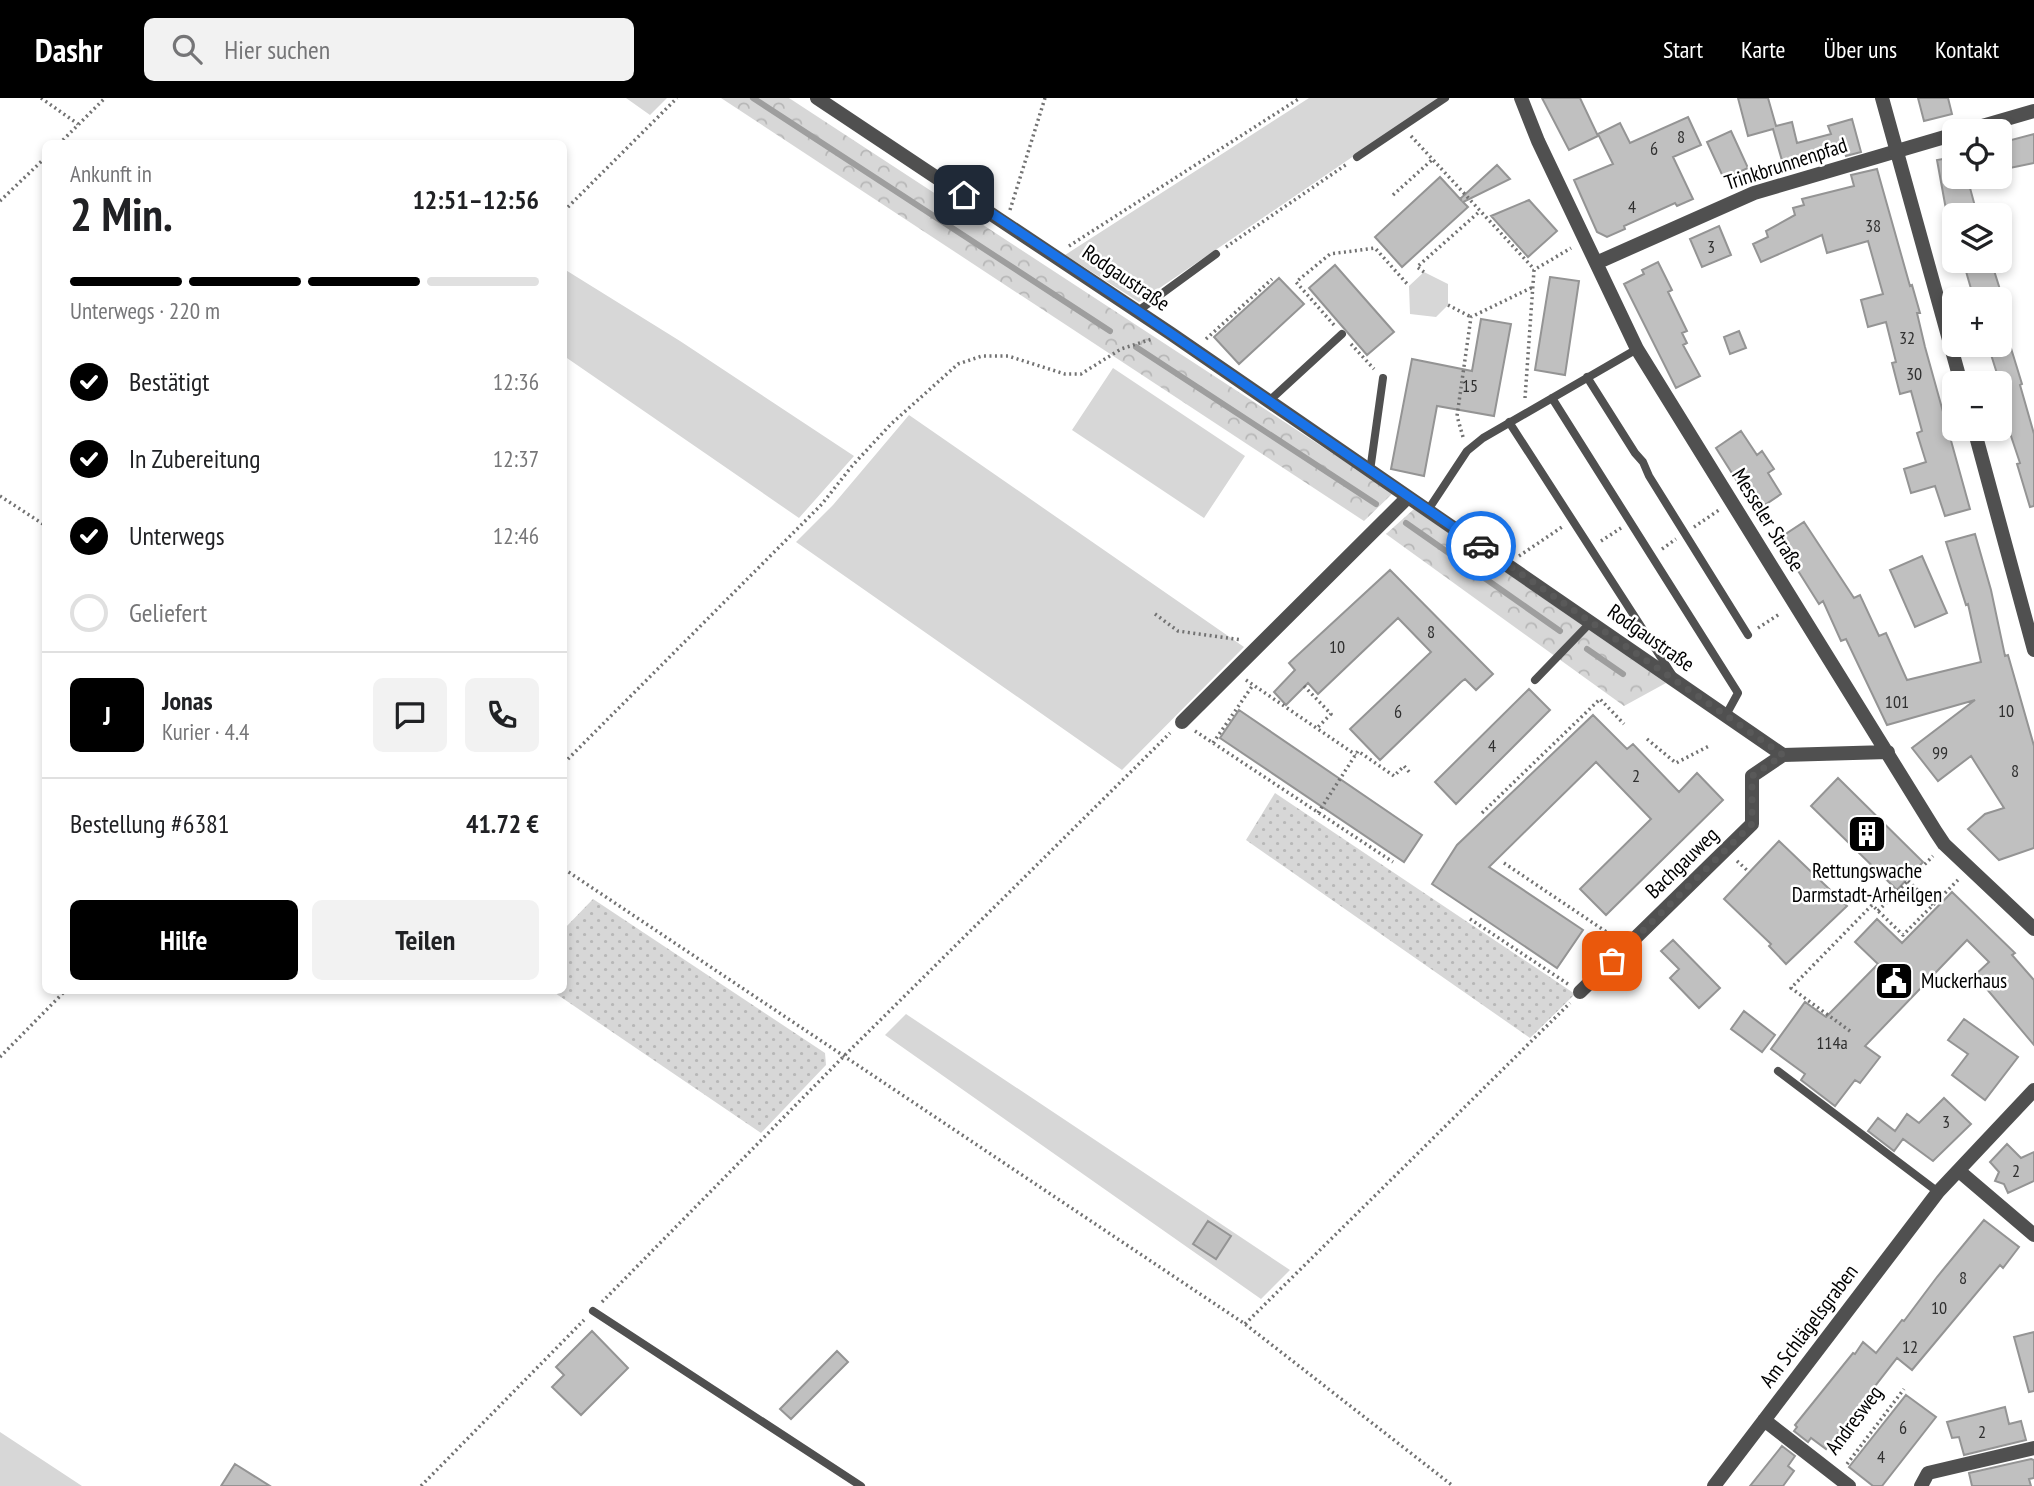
<!DOCTYPE html>
<html lang="de">
<head>
<meta charset="utf-8">
<style>
  :root { --surface:#fff; --page:#f2f2f2; --text:#202124; --muted:#757577; --line:#e0e0e0; --accent:#000 }
  body { margin:0; font-family:"PT Sans Narrow",sans-serif; background:var(--page); color:var(--text); height:100vh; display:flex; flex-direction:column; font-size:26px; white-space:nowrap }
  * { box-sizing:border-box; margin:0 }
  p { font-size:23px; color:var(--muted) }
  .icon { flex:none; width:38px; height:38px; fill:none; stroke:currentColor; stroke-width:2; stroke-linecap:round; stroke-linejoin:round }
  .map { position:relative; flex:1; overflow:hidden }
  .side { position:absolute; left:42px; top:42px; width:525px; height:854px; display:flex; flex-direction:column; background:var(--surface); border-radius:10px; box-shadow:0 4px 10px #0003 }
  .side>* { flex:none }
  .fabs { position:absolute; left:1942px; top:21px; display:grid; gap:14px }
  .fabs a { display:grid; place-items:center; width:70px; height:70px; border-radius:10px; background:var(--surface); box-shadow:0 4px 10px #0003; font-size:35px }
  .pin { position:absolute; display:grid; place-items:center; width:60px; height:60px; color:#fff; margin:-30px; border-radius:14px; box-shadow:0 4px 10px #0006 }
  .courier { position:absolute; display:grid; place-items:center; width:70px; height:70px; margin:-35px; border:5px solid #1a73e8; border-radius:50%; background:#fff; color:#222; box-shadow:0 2px 9px #0007 }
  .summary em { font-style:normal; font-weight:800 }
  .summary div { display:flex; flex-direction:column-reverse }
  .summary { display:flex; align-items:center; justify-content:space-between; height:119px; padding:0 28px }
  h1 { font-size:46px; font-weight:800; line-height:52px }
  .bar { display:grid; grid-template-columns:repeat(4,1fr); gap:10px 7px; align-content:center; height:84px; padding:0 28px }
  .bar i { height:9px; border-radius:5px; background:var(--line) }
  .bar .selected { background:var(--accent) }
  .bar p { grid-column:span 4 }
  .line { display:flex; align-items:center; gap:18px; padding:0 28px; border-top:2px solid var(--line) }
  .line div { flex:1 }
  .round { display:grid; place-items:center; flex:none; width:74px; height:74px; border-radius:10px; background:var(--page) }
  ol { padding:0 28px; list-style:none }
  li { display:flex; align-items:center; gap:21px; height:77px }
  li p { margin-inline-start:auto }
  li .icon { padding:7px; border-radius:50%; background:var(--accent); color:#fff; stroke-width:4 }
  li:last-child { color:var(--muted) }
  li i { width:38px; height:38px; border:4px solid var(--line); border-radius:50% }
  .button { display:flex; gap:14px; margin-top:auto; padding:14px 28px }
  .button a { flex:1; height:80px; border-radius:10px; background:var(--accent); color:#fff; font-size:28px; font-weight:800; line-height:80px; text-align:center }
  .button a+a { background:var(--page); color:var(--text) }
  header { display:flex; align-items:center; gap:42px; box-sizing:border-box; height:98px; padding:0 35px; background:var(--accent); color:#fff }
  header strong { font-size:33px }
  nav { display:flex; gap:38px; margin-inline-start:auto; font-size:24px }
  .search { width:490px; height:63px; background:var(--page); display:flex; align-items:center; gap:18px; box-sizing:border-box; padding:0 24px; border-radius:10px; color:var(--muted); font-size:26px }
  .map>svg:first-child { display:block }
  .grass { fill:url(#grass-dots) }
  .forest { fill:url(#forest-crowns) }
  .green { fill:#d7d7d7 }
  .lines { fill:none; stroke-linecap:round; stroke-linejoin:round }
  .stream { stroke:#9e9e9e; stroke-width:6 }
  .building { fill:#c0c0c0; stroke:#949494; stroke-width:2 }
  .path { stroke:#727272; stroke-width:3.5; stroke-dasharray:2 3.5; stroke-linecap:butt }
  .service { stroke:#505050; stroke-width:8 }
  .minor { stroke:#505050; stroke-width:14 }
  .tertiary { stroke:#505050; stroke-width:14 }
  .done { stroke:#595959; stroke-width:7; stroke-dasharray:0 12.6 }
  .route { stroke:#1a73e8; stroke-width:9 }
  .labels { text-anchor:middle; stroke-width:5; stroke-linejoin:round; paint-order:stroke }
  .number-label { font-size:18px; fill:#303030 }
  .street-label { font-size:21px; fill:#000; stroke:#fff }
  .poi-label { font-size:21px; fill:#000; stroke:#fff }
</style>
</head>
<body>
<header>
<strong>Dashr</strong>
<div class="search"><svg class="icon" aria-label="search" viewBox="0 0 24 24"><circle cx="10" cy="10" r="6"/><path d="M15 15l6 6"/></svg>Hier suchen</div>
<nav><a>Start</a><a>Karte</a><a>Über uns</a><a>Kontakt</a></nav>
</header>
<div class="map">
<svg width="2034" height="1388" viewBox="0 0 2034 1388">
  <defs>
    <pattern id="grass-dots" width="8" height="8" patternUnits="userSpaceOnUse" patternTransform="scale(1.75)"><rect width="8" height="8" fill="#d7d7d7"/><path d="M2 2h.1M6 6h.1" fill="none" stroke="#b7b7b7" stroke-width="1.8" stroke-linecap="round"/></pattern>
    <pattern id="forest-crowns" width="20" height="18" patternUnits="userSpaceOnUse" patternTransform="scale(1.75)"><rect width="20" height="18" fill="#d7d7d7"/><path d="M2 6a3 3 0 1 1 6 0M12 15a3 3 0 1 1 6 0" fill="none" stroke="#b7b7b7"/></pattern>
  </defs>
  <rect width="100%" height="100%" fill="#fff"/>
  <path class="grass" d="M 1275,695 L 1575,896 L 1530,940 L 1246,742 Z
    M 593,801 L 825,955 L 826,967 L 761,1035 L 552,893 L 564,892 L 564,831 Z"/>
  <path class="forest" d="M 721,0 L 789,0 L 1393,395 L 1364,423 Z
    M 1414,411 L 1666,585 L 1624,608 L 1386,436 Z"/>
  <path class="green" d="M 626,0 L 667,0 L 650,17 Z
    M 1309,0 L 1439,0 L 1139,204 L 1065,157 Z
    M 564,171 L 680,243 L 854,358 L 799,420 L 564,258 Z
    M 1424,174 L 1448,186 L 1448,207 L 1436,219 L 1410,216 L 1409,188 Z
    M 1113,270 L 1245,358 L 1204,420 L 1072,332 Z
    M 909,317 L 1244,549 L 1122,672 L 796,444 L 833,407 Z
    M 906,916 L 1290,1172 L 1261,1201 L 885,937 Z
    M 0,1334 L 82,1388 L 0,1388 Z"/>
  <g class="lines">
    <path class="stream" d="M 753,0 L 1110,233
      M 1136,249 L 1376,406
      M 1406,425 L 1560,533
      M 1587,551 L 1623,576"/>
  </g>
  <path class="building" d="M 1542,0 L 1580,0 L 1598,38 L 1569,52 Z
    M 1738,0 L 1768,0 L 1776,28 L 1792,24 L 1797,45 L 1831,36 L 1828,28 L 1852,21 L 1861,54 L 1846,58 L 1844,52 L 1835,54 L 1835,52 L 1783,66 L 1773,31 L 1748,38 Z
    M 1918,0 L 1948,0 L 1952,16 L 1924,23 Z
    M 1688,19 L 1701,47 L 1673,59 L 1693,101 L 1677,108 L 1675,105 L 1624,128 L 1625,131 L 1607,139 L 1597,134 L 1574,82 L 1613,66 L 1598,36 L 1620,25 L 1630,45 Z
    M 1731,33 L 1748,70 L 1724,81 L 1707,44 Z
    M 2034,36 L 2034,65 L 2000,72 L 2000,45 Z
    M 1955,59 L 1955,79 L 1967,79 L 1976,112 L 1950,120 L 1947,117 L 1937,62 Z
    M 1497,67 L 1510,81 L 1463,104 L 1468,109 L 1402,169 L 1375,139 L 1440,79 L 1462,103 L 1460,101 Z
    M 1877,71 L 1910,188 L 1912,187 L 1920,215 L 1917,215 L 1925,249 L 1970,411 L 1945,418 L 1935,388 L 1911,395 L 1904,371 L 1926,364 L 1917,335 L 1922,333 L 1911,293 L 1900,296 L 1892,265 L 1896,264 L 1886,224 L 1868,229 L 1861,202 L 1883,196 L 1868,143 L 1827,155 L 1822,137 L 1761,164 L 1753,146 L 1768,139 L 1766,133 L 1795,117 L 1793,110 L 1804,107 L 1802,101 L 1854,88 L 1851,77 Z
    M 1529,102 L 1557,133 L 1528,159 L 1491,118 Z
    M 1719,128 L 1731,157 L 1702,169 L 1690,141 Z
    M 1963,163 L 1991,163 L 2003,201 L 1974,201 Z
    M 1658,164 L 1672,192 L 1668,194 L 1687,233 L 1682,235 L 1687,245 L 1683,247 L 1700,278 L 1676,290 L 1624,186 L 1644,176 L 1642,172 Z
    M 1335,167 L 1394,234 L 1367,257 L 1309,190 Z
    M 1550,179 L 1579,183 L 1565,277 L 1535,272 Z
    M 1279,180 L 1304,206 L 1239,266 L 1214,239 Z
    M 1481,221 L 1511,226 L 1494,318 L 1437,308 L 1424,378 L 1391,371 L 1412,261 L 1472,273 Z
    M 1739,233 L 1746,250 L 1730,256 L 1724,239 Z
    M 1988,247 L 2010,247 L 2022,286 L 2020,287 L 2034,336 L 2034,408 L 2030,409 L 2017,366 L 2020,365 L 2010,335 L 2000,285 Z
    M 1741,333 L 1757,357 L 1762,353 L 1774,371 L 1768,375 L 1781,396 L 1756,413 L 1716,350 Z
    M 1804,424 L 1854,500 L 1860,497 L 1879,538 L 1886,535 L 1907,582 L 1981,564 L 1968,506 L 1966,507 L 1946,444 L 1975,436 L 1991,492 L 2005,558 L 2008,557 L 2034,648 L 2034,750 L 1999,762 L 1968,731 L 1985,716 L 2004,710 L 1971,658 L 1938,683 L 1912,650 L 1975,602 L 1887,627 L 1846,541 L 1841,543 L 1823,503 L 1819,506 L 1778,441 Z
    M 1922,458 L 1947,515 L 1915,529 L 1890,472 Z
    M 1390,472 L 1493,576 L 1476,592 L 1465,581 L 1461,584 L 1380,662 L 1350,631 L 1431,554 L 1398,520 L 1318,596 L 1308,585 L 1286,607 L 1274,594 L 1295,572 L 1289,565 Z
    M 1529,591 L 1550,612 L 1456,706 L 1435,684 Z
    M 1239,612 L 1422,737 L 1404,764 L 1220,640 Z
    M 1593,617 L 1627,651 L 1633,646 L 1679,694 L 1697,675 L 1723,702 L 1606,817 L 1580,791 L 1651,721 L 1596,664 L 1489,769 L 1583,832 L 1557,870 L 1432,786 L 1457,747 Z
    M 1838,680 L 1923,764 L 1897,792 L 1811,708 Z
    M 1779,743 L 1847,808 L 1786,866 L 1769,848 L 1771,846 L 1724,801 Z
    M 1952,794 L 2015,855 L 2012,857 L 2034,882 L 2034,947 L 1975,877 L 1989,864 L 1967,842 L 1865,948 L 1880,959 L 1860,985 L 1855,982 L 1835,1008 L 1801,982 L 1805,976 L 1771,951 L 1805,904 L 1826,919 L 1878,866 L 1855,844 L 1877,821 L 1902,845 Z
    M 1673,842 L 1720,890 L 1699,910 L 1670,880 L 1679,871 L 1661,853 Z
    M 1744,913 L 1775,937 L 1762,954 L 1731,931 Z
    M 1964,921 L 2018,959 L 1985,1002 L 1952,977 L 1968,956 L 1948,942 Z
    M 1944,1000 L 1971,1026 L 1933,1063 L 1903,1041 L 1894,1053 L 1868,1033 L 1878,1020 L 1895,1033 L 1907,1016 L 1919,1025 Z
    M 2007,1046 L 2021,1060 L 2034,1054 L 2034,1083 L 2008,1095 L 2004,1086 L 1995,1083 L 1999,1074 L 1990,1064 Z
    M 1984,1122 L 2019,1149 L 2003,1170 L 2000,1167 L 1912,1272 L 1897,1260 L 1826,1351 L 1811,1340 L 1808,1344 L 1794,1333 L 1797,1329 L 1795,1327 L 1853,1255 L 1855,1256 L 1863,1244 L 1876,1255 L 1902,1222 L 1904,1223 L 1937,1179 Z
    M 1208,1123 L 1231,1138 L 1216,1161 L 1193,1146 Z
    M 592,1233 L 628,1270 L 581,1317 L 552,1289 L 564,1277 L 556,1269 Z
    M 2034,1234 L 2034,1293 L 2029,1294 L 2014,1239 Z
    M 837,1253 L 848,1264 L 791,1321 L 780,1311 Z
    M 1906,1297 L 1936,1319 L 1882,1388 L 1873,1388 L 1849,1369 Z
    M 2005,1309 L 2009,1326 L 2021,1323 L 2026,1342 L 1964,1357 L 1959,1339 L 1952,1340 L 1947,1324 Z
    M 1782,1348 L 1795,1358 L 1788,1368 L 1794,1373 L 1783,1388 L 1750,1388 Z
    M 2031,1361 L 2034,1362 L 2034,1380 L 2029,1381 L 2031,1388 L 1972,1388 L 1969,1375 Z
    M 235,1366 L 270,1388 L 221,1388 Z"/>
  <g class="lines">
    <path class="path" d="M 41,0 L 78,26
      M 1411,38 L 1534,171
      M 59,46 L 105,0
      M 1393,97 L 1433,61
      M 0,103 L 46,59
      M 1010,112 L 1045,0
      M 564,113 L 677,0
      M 1069,148 L 1300,0
      M 1226,149 L 1347,66
      M 1424,174 L 1417,169 L 1479,114
      M 1448,207 L 1471,219
      M 1334,227 L 1296,184 L 1330,156 L 1375,150 L 1409,188
      M 1206,241 L 1272,181
      M 1351,246 L 1374,271
      M 1525,300 L 1534,172 L 1571,150
      M 1463,339 L 1457,318 L 1471,219 L 1533,189
      M 0,398 L 46,428
      M 1694,429 L 1719,412
      M 1601,443 L 1621,430
      M 1662,451 L 1676,441
      M 1519,458 L 1562,429
      M 1155,516 L 1178,533 L 1242,542
      M 1758,530 L 1781,515
      M 1246,582 L 1356,657
      M 1304,588 L 1331,616 L 1317,630
      M 1195,633 L 1393,764
      M 1647,641 L 1676,665 L 1709,648
      M 1213,645 L 1253,587
      M 564,665 L 822,406 L 852,368 L 891,326 L 958,266 L 982,258 L 1008,258 L 1065,276 L 1081,276 L 1121,251 L 1152,241
      M 1318,715 L 1358,653 L 1394,678 L 1404,668 L 1411,676
      M 1482,715 L 1600,601 L 1624,626
      M 1737,763 L 1749,774
      M 1504,765 L 1614,839
      M 564,771 L 1245,1226 L 1453,1388
      M 1908,783 L 1933,807
      M 1878,813 L 1933,758
      M 1470,821 L 1568,886
      M 1850,933 L 1791,890 L 1872,807 L 1903,837 L 1958,782
      M 0,959 L 66,892
      M 602,1204 L 843,959 L 1170,635
      M 1245,1226 L 1570,905
      M 1847,1366 L 1904,1291
      M 421,1388 L 584,1222"/>
    <path class="service" d="M 1357,59 L 1445,0
      M 1138,213 L 1216,156
      M 1587,279 L 1635,355 L 1643,364 L 1649,378 L 1748,537
      M 1552,300 L 1738,595 L 1726,617
      M 1269,303 L 1342,236
      M 1509,324 L 1673,578
      M 1370,373 L 1383,280
      M 1428,412 L 1467,353 L 1483,340 L 1637,251
      M 1535,582 L 1591,524
      M 1778,973 L 1938,1094
      M 593,1213 L 861,1388"/>
    <path class="minor" d="M 817,0 L 1170,235 L 1783,657 L 1888,654
      M 1521,0 L 1538,43 L 1637,251 L 1936,734 L 1944,746 L 2034,831
      M 1965,33 L 2034,13
      M 1596,165 L 1754,95 L 1955,36
      M 1182,624 L 1408,399
      M 1580,894 L 1752,726 L 1752,678 L 1783,657
      M 1959,1073 L 2034,1137
      M 1764,1322 L 1849,1388
      M 1714,1388 L 1938,1094 L 2034,992
      M 1921,1388 L 1928,1375 L 2034,1350"/>
    <path class="tertiary" d="M 1882,0 L 1961,285
      M 1974,331 L 2034,552"/>
  </g>
  <g class="lines">
    <path class="done" d="M 1481,448 L 1783,657 L 1752,678 L 1752,726 L 1612,863"/>
    <path class="route" d="M 964,97 L 1138,213 L 1481,448"/>
  </g>
  <defs>
    <g id="building-square" transform="scale(2.0125)"><rect x="-9" y="-9" width="18" height="18" rx="4" fill="#000" stroke="#fff"/><path d="M-4-6H4V6H1V3H-1V6H-4ZM-2.5-4.3h1.7v1.8h-1.7ZM.8-4.3h1.7v1.8H.8ZM-2.5-1h1.7V.8h-1.7ZM.8-1h1.7V.8H.8Z" fill="#fff"/></g>
    <g id="civic-square" transform="scale(2.0125)"><rect x="-9" y="-9" width="18" height="18" rx="4" fill="#000" stroke="#fff"/><path d="M-.6-6.5H3V-4.5H.6V-3L4-1V1h2V6H-6V1h2V-1L-.6-3ZM-1.2 2.5V6h2.4V2.5Z" fill="#fff"/></g>
  </defs>
  <g fill-rule="evenodd">
    <use href="#building-square" x="1867" y="736"/>
    <use href="#civic-square" x="1894" y="883"/>
  </g>
  <g class="labels">
    <g class="number-label">
      <text x="1681" y="45">8</text>
      <text x="1654" y="57">6</text>
      <text x="1632" y="115">4</text>
      <text x="1873" y="134">38</text>
      <text x="1711" y="155">3</text>
      <text x="1907" y="246">32</text>
      <text x="1914" y="282">30</text>
      <text x="1470" y="294">15</text>
      <text x="1431" y="540">8</text>
      <text x="1337" y="555">10</text>
      <text x="1897" y="610">101</text>
      <text x="2006" y="619">10</text>
      <text x="1398" y="620">6</text>
      <text x="1492" y="654">4</text>
      <text x="1940" y="661">99</text>
      <text x="2015" y="679">8</text>
      <text x="1636" y="684">2</text>
      <text x="1832" y="951">114a</text>
      <text x="1946" y="1030">3</text>
      <text x="2016" y="1079">2</text>
      <text x="1963" y="1186">8</text>
      <text x="1939" y="1216">10</text>
      <text x="1910" y="1255">12</text>
      <text x="1903" y="1336">6</text>
      <text x="1982" y="1340">2</text>
      <text x="1881" y="1365">4</text>
    </g>
    <g class="street-label">
      <text transform="translate(1786 66) rotate(-18)" y="7">Trinkbrunnenpfad</text>
      <text transform="translate(1126 180) rotate(34)" y="7">Rodgaustraße</text>
      <text transform="translate(1768 422) rotate(58)" y="7">Messeler Straße</text>
      <text transform="translate(1651 540) rotate(35)" y="7">Rodgaustraße</text>
      <text transform="translate(1682 765) rotate(-44)" y="7">Bachgauweg</text>
      <text transform="translate(1809 1228) rotate(-53)" y="7">Am Schlägelsgraben</text>
      <text transform="translate(1854 1322) rotate(-53)" y="7">Andresweg</text>
    </g>
    <g class="poi-label">
      <text x="1867" y="780">Rettungswache<tspan x="1867" dy="24">Darmstadt-Arheilgen</tspan></text>
      <text x="1921" y="890" text-anchor="start">Muckerhaus</text>
    </g>
  </g>
</svg>
<div class="fabs">
<a><svg class="icon" aria-label="locate" viewBox="0 0 24 24"><circle cx="12" cy="12" r="6"/><path d="M12 2v4M12 18v4M2 12h4M18 12h4"/></svg></a>
<a><svg class="icon" aria-label="layers" viewBox="0 0 24 24"><path d="M12 4l9 5-9 5-9-5zM3 14l9 5 9-5"/></svg></a>
<a>+</a>
<a>−</a>
</div>
<div class="pin" style="left:1612px;top:863px;background:#ea580c"><svg class="icon" aria-label="bag" viewBox="0 0 24 24"><path d="M5 8h14l-1 12H6zM9 8a3 3 0 0 1 6 0"/></svg></div>
<div class="pin" style="left:964px;top:97px;background:#1f2937"><svg class="icon" aria-label="home" viewBox="0 0 24 24"><path d="M3 11l9-7 9 7M6 9v11h12V9"/></svg></div>
<div class="courier" style="left:1481px;top:448px"><svg class="icon" aria-label="car" viewBox="0 0 24 24"><path d="M5 17H2v-5l4-1 3-4h7l3 4 3 1v5h-3M9 17h6M6 11h13"/><circle cx="7" cy="17" r="2"/><circle cx="17" cy="17" r="2"/></svg></div>
<section class="side">
<div class="summary"><div><h1>2 Min.</h1><p>Ankunft in</p></div><em>12:51–12:56</em></div>
<div class="bar"><i class="selected"></i><i class="selected"></i><i class="selected"></i><i></i><p>Unterwegs · 220 m</p></div>
<ol>
<li><svg class="icon" aria-label="check" viewBox="0 0 24 24"><path d="M5 12l5 5 9-10"/></svg>Bestätigt<p>12:36</p></li>
<li><svg class="icon" aria-label="check" viewBox="0 0 24 24"><path d="M5 12l5 5 9-10"/></svg>In Zubereitung<p>12:37</p></li>
<li><svg class="icon" aria-label="check" viewBox="0 0 24 24"><path d="M5 12l5 5 9-10"/></svg>Unterwegs<p>12:46</p></li>
<li><i></i>Geliefert</li>
</ol>
<div class="line" style="height:126px"><b class="round" style="background:var(--accent);color:#fff">J</b><div><b>Jonas</b><p>Kurier · 4.4</p></div><a class="round"><svg class="icon" aria-label="chat" viewBox="0 0 24 24"><path d="M4 5h16v11H9l-5 4z"/></svg></a><a class="round"><svg class="icon" aria-label="phone" viewBox="0 0 24 24"><path d="M5 4h4l2 5-3 2q2 4 5 5l2-3 5 2v4C11 20 4 13 5 4z"/></svg></a></div>
<div class="line" style="height:91px"><div>Bestellung #6381</div><b>41.72 €</b></div>
<div class="button"><a>Hilfe</a><a>Teilen</a></div>
</section>
</div>
</body>
</html>
